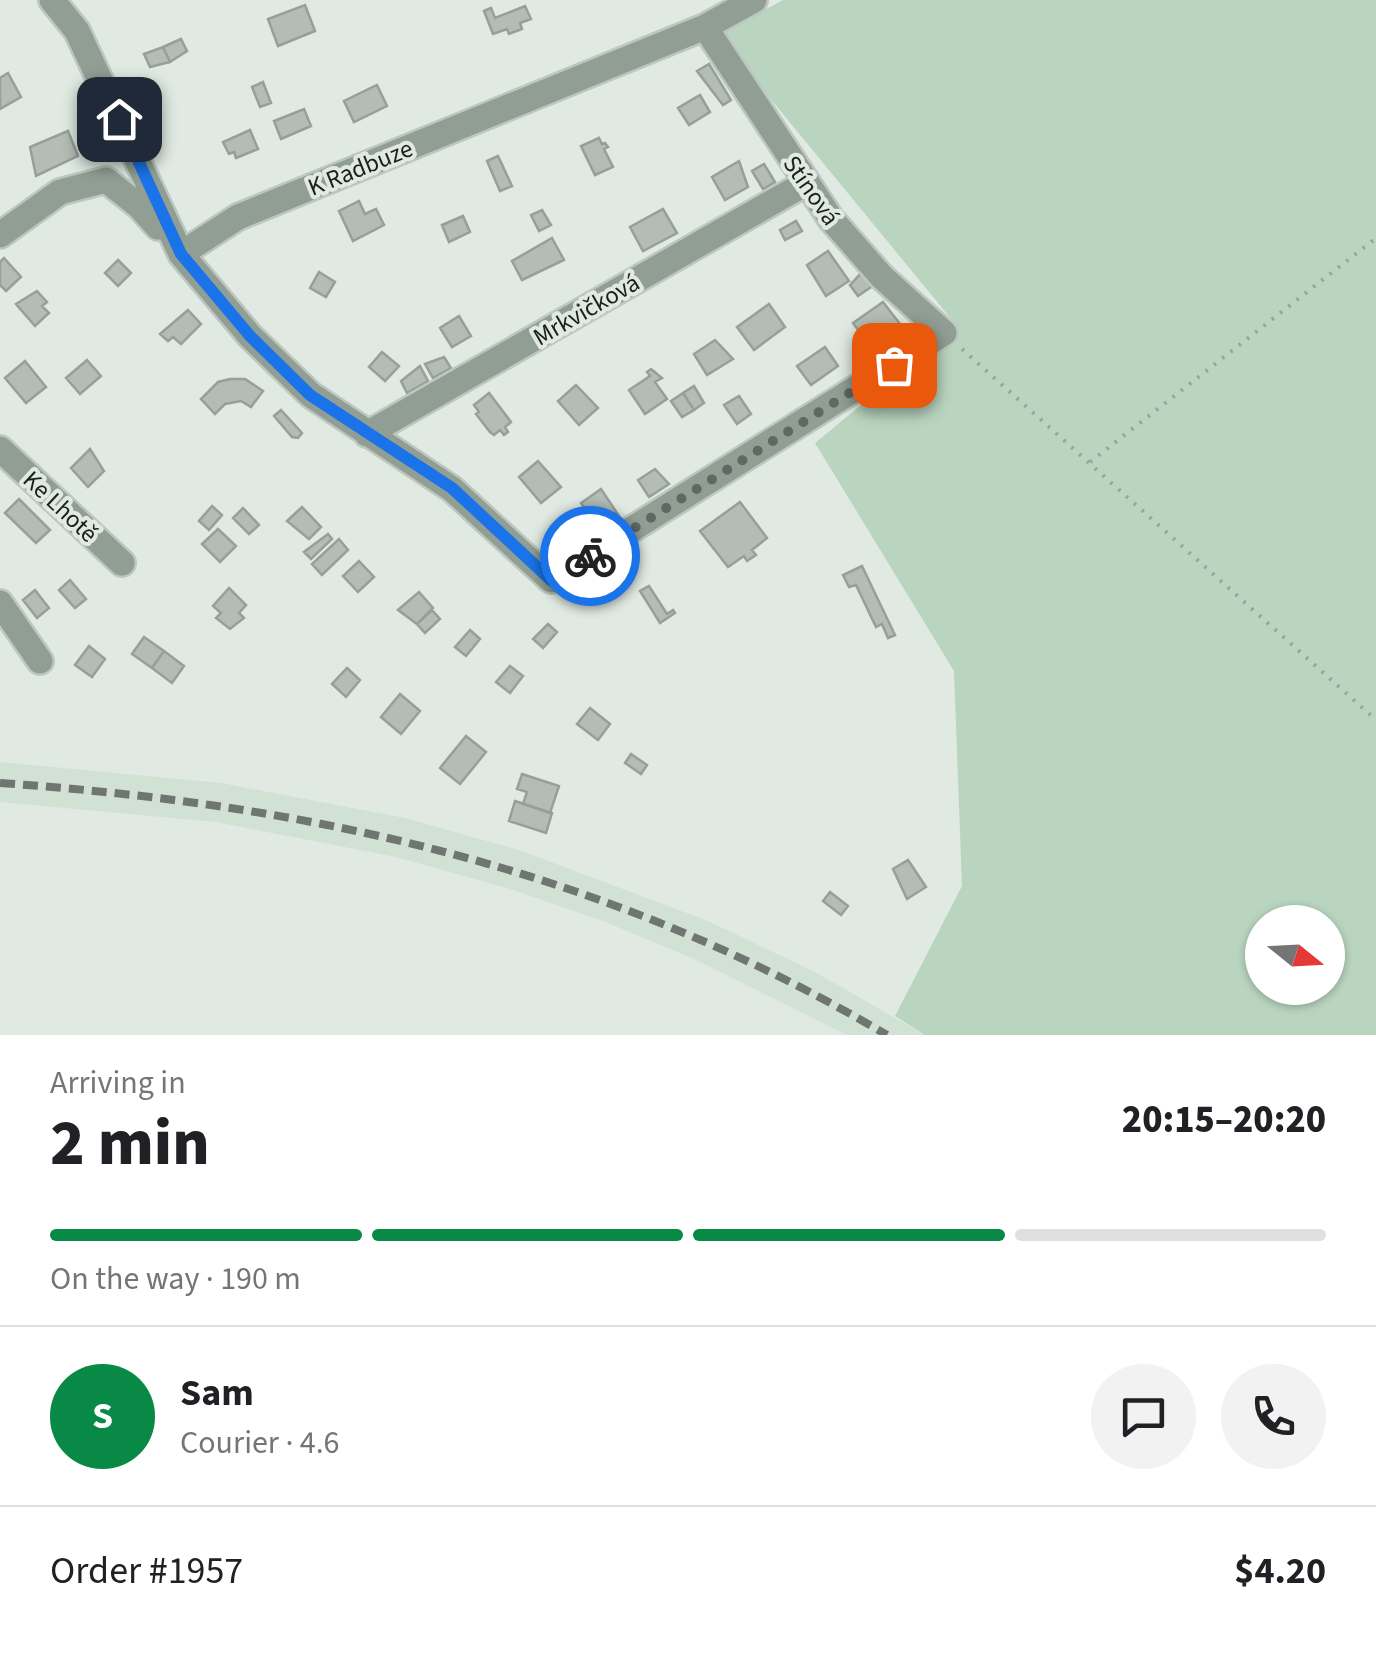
<!DOCTYPE html>
<html lang="en">
<head>
<meta charset="utf-8">
<style>
  :root { --surface:#fff; --page:#f2f2f2; --text:#202124; --muted:#757577; --line:#e0e0e0; --accent:#088945 }
  body { margin:0; font-family:"Source Sans 3",sans-serif; background:var(--page); color:var(--text); height:100vh; display:flex; flex-direction:column; font-size:38px; white-space:nowrap }
  * { box-sizing:border-box; margin:0 }
  p { font-size:32px; color:var(--muted) }
  .icon { flex:none; width:55px; height:55px; fill:none; stroke:currentColor; stroke-width:2; stroke-linecap:round; stroke-linejoin:round }
  .map { position:relative; height:1035px; overflow:hidden }
  .side { display:flex; flex-direction:column; background:var(--surface); flex:1 }
  .side>* { flex:none }
  .needle { width:65px; rotate:108deg }
  .fabs { position:absolute; left:1245px; top:905px; display:grid; gap:20px }
  .fabs a { display:grid; place-items:center; width:100px; height:100px; border-radius:50%; background:var(--surface); box-shadow:0 2px 8px #0004; font-size:50px }
  .pin { position:absolute; display:grid; place-items:center; width:85px; height:85px; color:#fff; margin:-42px; border-radius:20px; box-shadow:0 5px 15px #0006 }
  .courier { position:absolute; display:grid; place-items:center; width:100px; height:100px; margin:-50px; border:8px solid #1a73e8; border-radius:50%; background:#fff; color:#222; box-shadow:0 2px 12px #0007 }
  .overview em { font-style:normal; font-weight:800 }
  .overview div { display:flex; flex-direction:column-reverse }
  .overview { display:flex; align-items:center; justify-content:space-between; height:170px; padding:0 50px }
  h1 { font-size:65px; font-weight:800; line-height:75px }
  .bar { display:grid; grid-template-columns:repeat(4,1fr); gap:15px 10px; align-content:center; height:120px; padding:0 50px }
  .bar i { height:12px; border-radius:8px; background:var(--line) }
  .bar .on { background:var(--accent) }
  .bar p { grid-column:span 4 }
  .line { display:flex; align-items:center; gap:25px; padding:0 50px; border-top:2px solid var(--line) }
  .line div { flex:1 }
  .round { display:grid; place-items:center; flex:none; width:105px; height:105px; border-radius:52px; background:var(--page) }
  .map>svg:first-child { display:block }
  .built { fill:#d1e1d4 }
  .green { fill:#b9d5bf; fill-rule:evenodd }
  .building { fill:#b4bdb5; stroke:#969f98; stroke-width:2.5 }
  .lines { fill:none; stroke-linecap:round; stroke-linejoin:round }
  .minor-casing { stroke:#bdc6bf; stroke-width:30 }
  .path { stroke:#9ba39d; stroke-width:4; stroke-dasharray:2.5 8; stroke-linecap:butt }
  .minor { stroke:#909e93; stroke-width:25 }
  .rail { stroke:#6f7671; stroke-width:8; stroke-dasharray:15 8; stroke-linecap:butt }
  .done { stroke:#616762; stroke-width:10; stroke-dasharray:0 18 }
  .route { stroke:#1a73e8; stroke-width:12 }
  .labels { text-anchor:middle; stroke-width:8; stroke-linejoin:round; paint-order:stroke }
  .street-label { font-size:25px; fill:#1c201d; stroke:#e0eae2 }
</style>
</head>
<body>
<div class="map">
<svg width="1376" height="1035" viewBox="0 0 1376 1035">
  <rect width="100%" height="100%" fill="#e0eae2"/>
  <path class="built" d="M 0,762 L 221,783 L 405,818 L 519,850 L 708,921 L 815,972 L 925,1035 L 847,1035 L 692,958 L 603,921 L 507,888 L 396,857 L 216,822 L 0,802 Z"/>
  <path class="green" d="M 783,0 L 1376,0 L 1376,1035 L 925,1035 L 895,1016 L 962,886 L 954,671 L 815,443 L 957,326 L 718,35 ZM 1262,922 L 1328,922 L 1328,988 L 1262,988 Z"/>
  <path class="building" d="M 305,5 L 315,31 L 278,46 L 268,19 Z
    M 525,6 L 531,19 L 520,23 L 522,29 L 509,34 L 507,29 L 493,34 L 484,11 L 491,8 L 495,18 Z
    M 181,39 L 187,51 L 170,62 L 163,47 Z
    M 163,47 L 170,62 L 150,67 L 144,54 Z
    M 709,64 L 731,100 L 723,105 L 697,71 Z
    M 8,73 L 21,97 L 0,109 L 0,78 Z
    M 263,82 L 271,103 L 260,107 L 252,87 Z
    M 377,85 L 387,106 L 354,122 L 344,101 Z
    M 700,95 L 710,112 L 689,125 L 678,108 Z
    M 304,109 L 311,126 L 281,139 L 274,121 Z
    M 103,125 L 110,144 L 93,151 L 89,139 L 94,137 L 91,130 Z
    M 250,130 L 258,149 L 236,158 L 234,152 L 229,154 L 223,142 Z
    M 68,131 L 78,156 L 36,176 L 30,147 Z
    M 599,138 L 602,144 L 605,143 L 608,147 L 604,149 L 613,167 L 595,175 L 581,146 Z
    M 498,156 L 512,186 L 500,191 L 487,161 Z
    M 739,161 L 748,187 L 725,200 L 712,177 Z
    M 764,164 L 775,182 L 763,189 L 752,171 Z
    M 359,201 L 365,214 L 376,209 L 384,225 L 353,241 L 339,211 Z
    M 663,209 L 677,233 L 643,251 L 630,227 Z
    M 542,210 L 551,225 L 539,231 L 531,215 Z
    M 463,216 L 470,232 L 449,242 L 442,225 Z
    M 796,221 L 802,231 L 785,240 L 780,230 Z
    M 552,238 L 564,260 L 522,280 L 512,261 Z
    M 828,251 L 849,281 L 826,296 L 807,265 Z
    M 4,258 L 21,277 L 6,291 L 0,285 L 0,262 Z
    M 118,260 L 131,273 L 118,286 L 105,273 Z
    M 863,271 L 874,285 L 858,296 L 850,285 Z
    M 319,272 L 335,282 L 326,297 L 310,288 Z
    M 37,291 L 47,302 L 42,306 L 49,313 L 35,326 L 16,304 Z
    M 883,302 L 900,324 L 869,345 L 853,323 Z
    M 769,304 L 785,327 L 754,350 L 737,327 Z
    M 188,310 L 201,324 L 181,344 L 173,337 L 168,341 L 160,334 Z
    M 459,316 L 471,336 L 452,347 L 440,328 Z
    M 715,340 L 733,359 L 707,375 L 694,354 Z
    M 825,347 L 838,366 L 811,385 L 797,366 Z
    M 382,352 L 399,366 L 385,381 L 369,367 Z
    M 444,357 L 451,368 L 433,378 L 425,364 Z
    M 87,360 L 101,376 L 80,394 L 66,378 Z
    M 25,361 L 46,387 L 26,403 L 5,378 Z
    M 420,366 L 428,381 L 407,393 L 401,381 Z
    M 651,369 L 662,378 L 655,382 L 667,399 L 645,414 L 629,390 L 650,376 L 647,372 Z
    M 230,379 L 245,379 L 263,391 L 251,407 L 241,401 L 225,404 L 215,414 L 201,399 L 218,382 Z
    M 576,385 L 598,408 L 579,425 L 558,401 Z
    M 694,386 L 704,403 L 694,410 L 683,393 Z
    M 489,393 L 511,422 L 505,427 L 508,432 L 504,435 L 500,430 L 494,435 L 490,432 L 476,414 L 479,412 L 474,405 Z
    M 683,393 L 694,410 L 682,417 L 671,401 Z
    M 739,396 L 751,414 L 737,424 L 724,405 Z
    M 281,410 L 302,433 L 298,438 L 292,437 L 274,416 Z
    M 90,449 L 104,471 L 88,487 L 71,468 Z
    M 538,461 L 561,487 L 541,503 L 519,477 Z
    M 655,469 L 669,484 L 649,497 L 638,480 Z
    M 601,489 L 621,519 L 602,533 L 581,503 Z
    M 19,499 L 50,530 L 36,543 L 5,513 Z
    M 740,502 L 767,538 L 752,550 L 756,555 L 747,561 L 744,556 L 728,567 L 700,531 Z
    M 212,506 L 222,515 L 209,530 L 199,521 Z
    M 302,507 L 321,527 L 309,539 L 287,521 Z
    M 243,508 L 259,525 L 249,534 L 233,518 Z
    M 218,529 L 236,546 L 220,562 L 202,544 Z
    M 328,534 L 332,539 L 311,559 L 304,552 Z
    M 339,539 L 348,550 L 322,575 L 312,564 Z
    M 359,561 L 374,577 L 358,592 L 343,576 Z
    M 862,566 L 895,635 L 888,638 L 882,624 L 876,627 L 856,585 L 849,587 L 843,575 Z
    M 70,580 L 86,599 L 75,608 L 59,590 Z
    M 649,586 L 667,614 L 673,610 L 675,613 L 660,623 L 640,591 Z
    M 229,588 L 246,605 L 239,613 L 244,618 L 230,629 L 216,618 L 221,613 L 213,606 Z
    M 35,590 L 49,608 L 37,618 L 23,600 Z
    M 419,592 L 433,608 L 417,624 L 398,610 Z
    M 432,610 L 440,619 L 425,633 L 417,624 Z
    M 548,624 L 557,632 L 543,648 L 533,639 Z
    M 470,630 L 480,639 L 466,656 L 455,647 Z
    M 144,637 L 164,651 L 152,668 L 132,654 Z
    M 89,646 L 105,659 L 92,677 L 75,665 Z
    M 164,651 L 184,666 L 172,683 L 152,668 Z
    M 510,666 L 523,676 L 510,693 L 496,682 Z
    M 347,668 L 360,680 L 346,697 L 332,684 Z
    M 400,694 L 420,711 L 401,734 L 381,717 Z
    M 590,708 L 610,724 L 598,740 L 577,724 Z
    M 466,736 L 486,752 L 460,784 L 440,768 Z
    M 631,754 L 647,765 L 641,774 L 625,763 Z
    M 522,774 L 559,786 L 550,813 L 523,804 L 527,792 L 517,789 Z
    M 515,801 L 552,813 L 546,833 L 509,821 Z
    M 908,860 L 926,887 L 907,899 L 893,869 Z
    M 830,892 L 848,906 L 841,915 L 823,901 Z"/>
  <g class="lines">
    <g class="minor-casing">
      <path id="minor" d="M 52,0 L 77,31 L 181,254 L 250,336 L 311,395 L 452,489 L 551,580 L 944,333 L 882,277 L 831,219 L 705,27
        M 0,235 L 60,192 L 106,180 L 139,206 L 158,227
        M 181,254 L 238,217 L 705,27 L 754,0
        M 367,434 L 806,183
        M 0,449 L 122,563
        M 0,603 L 40,661"/>
    </g>
    <path class="path" d="M 962,349 L 1376,720
      M 1090,462 L 1376,238"/>
    <use href="#minor" class="minor"/>
    <path class="rail" d="M 0,783 C 319,805 609,871 887,1035"/>
  </g>
  <g class="lines">
    <path class="done" d="M 590,556 L 894,365"/>
    <path class="route" d="M 119,119 L 181,254 L 250,336 L 310,395 L 452,488 L 551,580 L 590,556"/>
  </g>
  <g class="labels">
    <g class="street-label">
      <text transform="translate(360 167) rotate(-22)" y="9">K Radbuze</text>
      <text transform="translate(812 190) rotate(55)" y="9">Stínová</text>
      <text transform="translate(586 309) rotate(-30)" y="9">Mrkvičková</text>
      <text transform="translate(61 506) rotate(43)" y="9">Ke Lhotě</text>
    </g>
  </g>
</svg>
<div class="fabs">
<a><svg class="needle" viewBox="-14 -14 28 28"><path d="M0-13l5 13h-10z" fill="#e53935"/><path d="M0 13l5-13h-10z" fill="#757577"/></svg></a>
</div>
<div class="pin" style="left:894px;top:365px;background:#ea580c"><svg class="icon" aria-label="bag" viewBox="0 0 24 24"><path d="M5 8h14l-1 12H6zM9 8a3 3 0 0 1 6 0"/></svg></div>
<div class="pin" style="left:119px;top:119px;background:#1f2937"><svg class="icon" aria-label="home" viewBox="0 0 24 24"><path d="M3 11l9-7 9 7M6 9v11h12V9"/></svg></div>
<div class="courier" style="left:590px;top:556px"><svg class="icon" aria-label="bike" viewBox="0 0 24 24"><circle cx="6" cy="16" r="4"/><circle cx="18" cy="16" r="4"/><path d="M6 16l4-8h5l3 8M10 8l3 8H6M13 5h3"/></svg></div>
</div>
<section class="side">
<div class="overview"><div><h1>2 min</h1><p>Arriving in</p></div><em>20:15–20:20</em></div>
<div class="bar"><i class="on"></i><i class="on"></i><i class="on"></i><i></i><p>On the way · 190 m</p></div>
<div class="line" style="height:180px"><b class="round" style="background:var(--accent);color:#fff">S</b><div><b>Sam</b><p>Courier · 4.6</p></div><a class="round"><svg class="icon" aria-label="chat" viewBox="0 0 24 24"><path d="M4 5h16v11H9l-5 4z"/></svg></a><a class="round"><svg class="icon" aria-label="phone" viewBox="0 0 24 24"><path d="M5 4h4l2 5-3 2q2 4 5 5l2-3 5 2v4C11 20 4 13 5 4z"/></svg></a></div>
<div class="line" style="height:130px"><div>Order #1957</div><b>$4.20</b></div>
</section>
</body>
</html>
